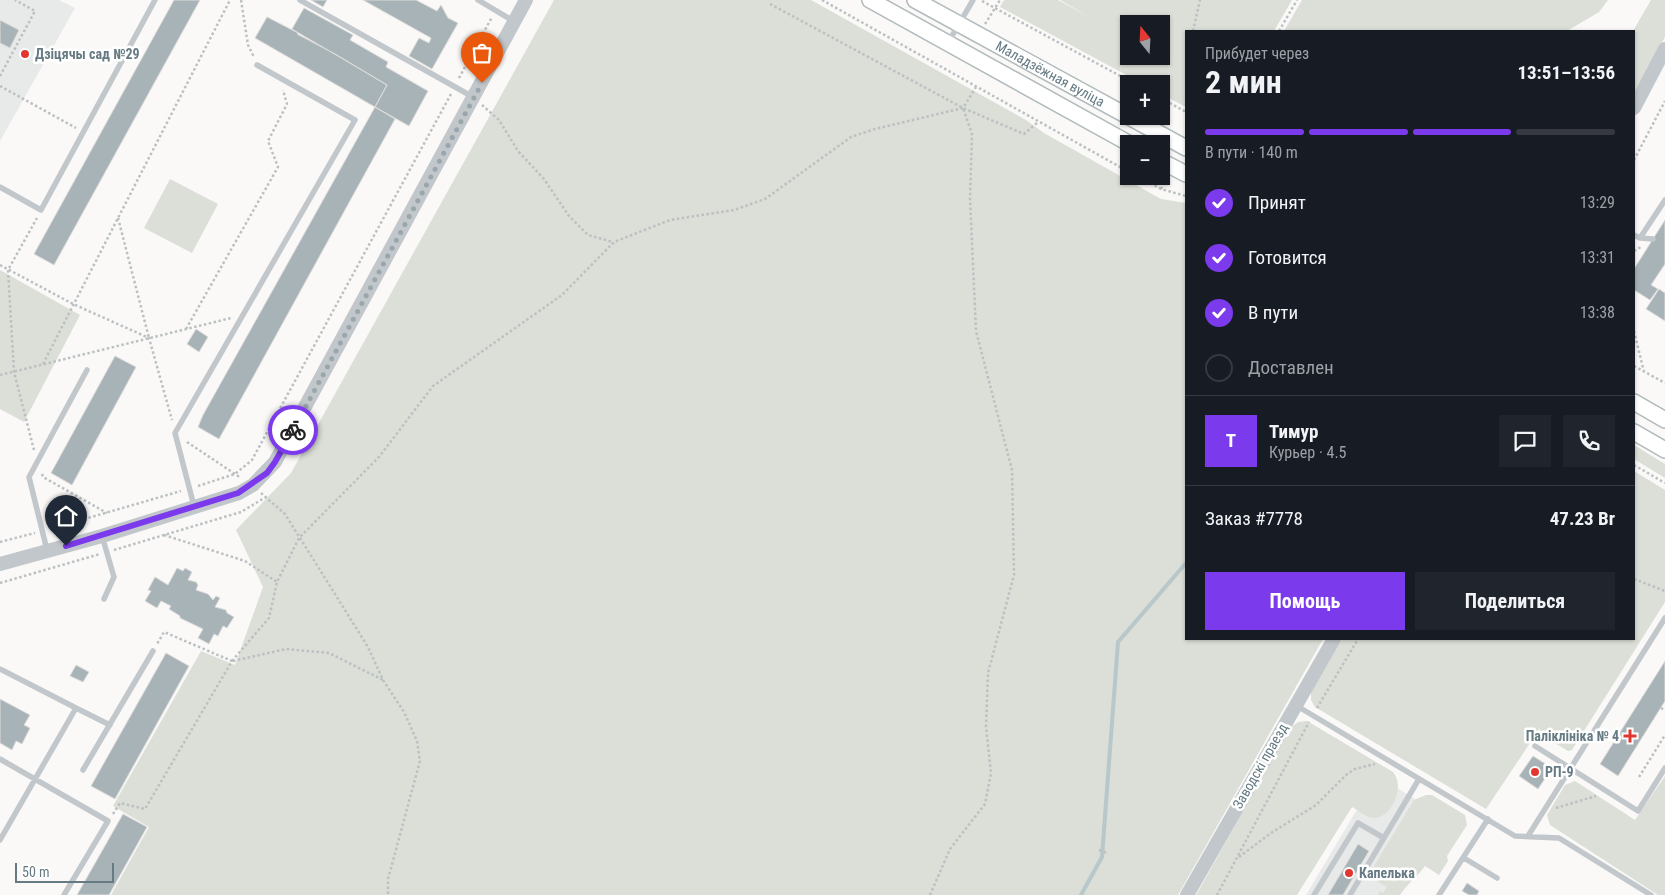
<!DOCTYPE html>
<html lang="ru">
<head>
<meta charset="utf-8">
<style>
  :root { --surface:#171b24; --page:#20242c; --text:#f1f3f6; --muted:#9ea1a6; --line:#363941; --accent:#7c3aed }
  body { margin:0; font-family:"Roboto Condensed",sans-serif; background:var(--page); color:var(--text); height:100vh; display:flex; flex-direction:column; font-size:19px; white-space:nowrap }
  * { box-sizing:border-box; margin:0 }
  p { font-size:16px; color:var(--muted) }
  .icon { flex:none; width:28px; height:28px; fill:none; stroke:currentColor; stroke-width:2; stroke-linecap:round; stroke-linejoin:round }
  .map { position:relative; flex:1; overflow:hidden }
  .sheet { position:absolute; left:1185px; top:30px; width:450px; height:610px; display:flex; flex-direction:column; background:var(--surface); border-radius:0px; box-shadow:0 1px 4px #0004 }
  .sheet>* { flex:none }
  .needle { width:32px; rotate:342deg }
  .fabs { position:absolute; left:1120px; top:15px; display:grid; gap:10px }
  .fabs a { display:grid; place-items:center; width:50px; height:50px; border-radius:0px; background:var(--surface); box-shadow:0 1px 4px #0004; font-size:25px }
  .scale { position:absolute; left:15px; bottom:12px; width:99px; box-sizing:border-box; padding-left:5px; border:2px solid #657a82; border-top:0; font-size:14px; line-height:18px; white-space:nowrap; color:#657a82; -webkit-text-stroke:4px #fff; paint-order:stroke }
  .pin { position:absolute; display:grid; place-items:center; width:42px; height:42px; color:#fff; margin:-51px -21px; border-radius:50% 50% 50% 0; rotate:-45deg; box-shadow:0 0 5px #0007 }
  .pin .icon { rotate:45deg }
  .courier { position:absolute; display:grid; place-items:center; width:50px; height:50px; margin:-25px; border:4px solid #7c3aed; border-radius:50%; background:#fff; color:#222; box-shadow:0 1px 6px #0007 }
  .headline em { font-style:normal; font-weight:700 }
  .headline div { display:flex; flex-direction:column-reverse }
  .headline { display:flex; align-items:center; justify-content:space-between; height:85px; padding:0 20px }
  h1 { font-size:32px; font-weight:700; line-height:38px }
  .bar { display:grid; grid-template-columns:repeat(4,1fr); gap:8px 5px; align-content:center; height:60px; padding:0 20px }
  .bar i { height:6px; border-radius:4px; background:var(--line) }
  .bar .active { background:var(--accent) }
  .bar p { grid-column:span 4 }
  .line { display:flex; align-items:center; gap:12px; padding:0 20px; border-top:1px solid var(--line) }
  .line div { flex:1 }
  .round { display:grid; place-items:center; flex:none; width:52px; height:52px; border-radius:0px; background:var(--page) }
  ol { padding:0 20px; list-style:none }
  li { display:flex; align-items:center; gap:15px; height:55px }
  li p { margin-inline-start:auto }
  li .icon { padding:5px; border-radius:50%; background:var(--accent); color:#fff; stroke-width:4 }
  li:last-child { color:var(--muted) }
  li i { width:28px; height:28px; border:2px solid var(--line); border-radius:50% }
  .action { display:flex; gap:10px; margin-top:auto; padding:10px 20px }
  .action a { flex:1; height:58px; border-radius:0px; background:var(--accent); color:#fff; font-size:20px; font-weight:700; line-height:58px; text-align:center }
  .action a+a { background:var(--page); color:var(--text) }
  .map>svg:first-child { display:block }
  .built { fill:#e8e9e9 }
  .green { fill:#dbdfd7; fill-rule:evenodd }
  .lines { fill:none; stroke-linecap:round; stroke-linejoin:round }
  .stream { stroke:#b8c7c9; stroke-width:4 }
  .building { fill:#a8b3b7; stroke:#dcdbda }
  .secondary-casing { stroke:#b1babd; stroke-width:18 }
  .path { stroke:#bbc0c2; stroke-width:2.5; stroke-dasharray:2.5 2.5; stroke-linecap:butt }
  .service { stroke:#c1c7ca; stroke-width:5.5 }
  .tertiary { stroke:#c1c7ca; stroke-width:14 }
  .secondary { stroke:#fff; stroke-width:15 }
  .done { stroke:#99a6ab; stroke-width:5; stroke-dasharray:0 9 }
  .route { stroke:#7c3aed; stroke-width:6 }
  .poi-dot { fill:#e13730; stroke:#fff; stroke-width:2 }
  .labels { text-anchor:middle; stroke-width:5; stroke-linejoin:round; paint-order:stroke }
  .poi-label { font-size:14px; font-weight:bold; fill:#657a82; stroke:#fff; text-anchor:start }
  .street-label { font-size:14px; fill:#657a82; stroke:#fff }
</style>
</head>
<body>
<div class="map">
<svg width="1665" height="895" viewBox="0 0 1665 895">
  <rect width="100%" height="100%" fill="#faf9f8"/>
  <path class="built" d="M 0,0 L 59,0 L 75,8 L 0,141 Z
    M 1377,776 L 1442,815 L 1394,895 L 1306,895 Z"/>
  <path class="green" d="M 554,0 L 811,0 L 1026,120 L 1044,133 L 1161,199 L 1186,203 L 1186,639 L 1323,639 L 1178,895 L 111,895 L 149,827 L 113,806 L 201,651 L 235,665 L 263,587 L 236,530 L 291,473 Z
    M 1004,0 L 1058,0 L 1089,17 L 1060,0 L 1292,0 L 1274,31 L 1186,31 L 1186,107 L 1161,94 L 1161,84 L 1143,84 L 1000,7 ZM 1129,24 L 1161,24 L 1161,56 L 1129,56 Z
    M 1302,0 L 1608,0 L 1599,12 L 1567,31 L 1284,31 Z
    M 1651,0 L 1665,0 L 1665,37 L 1634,94 L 1633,31 Z
    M 170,179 L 218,204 L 192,253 L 144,228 Z
    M 0,270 L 80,315 L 24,422 L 0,409 Z
    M 1634,445 L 1665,464 L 1665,478 L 1634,459 Z
    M 1634,471 L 1665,490 L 1665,602 L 1572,750 L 1568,751 L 1540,734 L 1540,728 L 1486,809 L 1315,707 L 1311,700 L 1311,692 L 1342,639 L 1634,639 Z
    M 1307,721 L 1393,772 C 1406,787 1391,819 1373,818 C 1365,817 1358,810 1352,807 L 1297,895 L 1196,895 L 1290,728 L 1298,722 Z
    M 1665,776 L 1665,895 L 1658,895 L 1550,825 L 1547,815 L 1565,785 L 1575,781 L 1635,820 Z
    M 1426,795 L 1432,795 L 1465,815 L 1467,825 L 1447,856 L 1448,861 L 1439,875 L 1425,866 C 1417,877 1407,884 1400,895 L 1378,895 L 1380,891 L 1383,893 L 1387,887 L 1377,881 L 1373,868 L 1414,800 Z"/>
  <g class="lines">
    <path class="stream" d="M 1081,895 L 1102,857 L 1118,642 L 1186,563"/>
  </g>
  <path class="building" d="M 174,0 L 200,0 L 54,265 L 34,254 Z
    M 311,0 L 327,0 L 323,7 Z
    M 363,0 L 416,0 L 437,11 L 441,5 L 448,18 L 458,23 L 432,69 L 409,56 L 419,38 L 429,43 L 431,38 Z
    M 304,8 L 353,35 L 350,40 L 388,62 L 386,67 L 428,91 L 409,126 L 375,107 L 387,85 L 292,29 Z
    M 267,17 L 298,33 L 297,34 L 337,55 L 387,85 L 375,107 L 255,38 Z
    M 0,20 L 19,30 L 10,48 L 0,43 Z
    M 375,107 L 395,119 L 219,439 L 198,427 L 203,415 Z
    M 1665,220 L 1665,264 L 1651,285 L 1658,289 L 1650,300 L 1634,290 L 1634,269 Z
    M 1659,289 L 1665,293 L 1665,321 L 1646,309 Z
    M 196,329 L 208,337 L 199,352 L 187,344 Z
    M 115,356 L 136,367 L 72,485 L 51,473 Z
    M 177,568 L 183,571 L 185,568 L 192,572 L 188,580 L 196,582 L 198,585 L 196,590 L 208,594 L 213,600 L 216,596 L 220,598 L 215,607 L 226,610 L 227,613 L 234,617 L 227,628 L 223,626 L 218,636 L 214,634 L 209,644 L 198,638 L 203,629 L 180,618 L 180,616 L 169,609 L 171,606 L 161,601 L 157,608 L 145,601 L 151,591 L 148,590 L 155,577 L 168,585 Z
    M 166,653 L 189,666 L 115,799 L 91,786 Z
    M 1665,661 L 1665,701 L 1618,776 L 1600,764 Z
    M 76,665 L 89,672 L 83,682 L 70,676 Z
    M 0,699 L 30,715 L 24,725 L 30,728 L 22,744 L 16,741 L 12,750 L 0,743 Z
    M 1533,756 L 1552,768 L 1538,789 L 1519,776 Z
    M 123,814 L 147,827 L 109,895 L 77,895 Z
    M 1358,844 L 1369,851 L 1343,895 L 1328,895 Z
    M 1467,883 L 1479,891 L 1477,895 L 1469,895 L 1462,891 Z"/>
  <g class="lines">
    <g class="secondary-casing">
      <g id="secondary">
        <path d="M 870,0 L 1130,144"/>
        <path id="s1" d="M 915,0 L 1186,148"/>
        <path d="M 1161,161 L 1186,174"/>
        <path d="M 1634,402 L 1665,420"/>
        <path d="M 1634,432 L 1665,450"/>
      </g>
    </g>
    <path class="path" d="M 241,0 L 248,45 L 254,57
      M 822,0 L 1129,172
      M 982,1 L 1135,84
      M 770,4 L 963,108 L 1024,134 L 1038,122
      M 985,24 L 1000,0
      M 1193,31 L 1200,0
      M 1279,31 L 1297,0
      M 0,76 L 35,11 L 15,0
      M 459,78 L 492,17
      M 0,86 L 76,128
      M 1161,98 L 1186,112
      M 482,105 L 499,120 L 518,151 L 544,179 L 569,216 L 588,235 L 613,242
      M 1634,160 L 1665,101
      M 1137,176 L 1161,189 L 1186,196
      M 1161,189 L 1166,180
      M 118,218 L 149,338
      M 1634,251 L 1641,247
      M 0,265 L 73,304 L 149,338 L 172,420
      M 186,329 L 278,167 L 268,141 L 287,104 L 283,90
      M 1634,331 L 1644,372
      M 43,364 L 230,0
      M 1634,366 L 1665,383
      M 0,375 L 231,318
      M 187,442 L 241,478
      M 34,450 L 14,372 L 8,270 L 37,218
      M 1634,465 L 1665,483
      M 42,474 L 43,477 L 107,513
      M 198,486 L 235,474 L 252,460 L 451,94
      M 261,493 L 285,514 L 368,647 L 383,680 L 404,712 L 417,741 L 420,761 L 388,879 L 388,895
      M 50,529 L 181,491
      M 164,535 L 245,561 L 277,582
      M 0,542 L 35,533
      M 114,550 L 241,512 L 266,497
      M 1634,579 L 1665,591
      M 0,583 L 100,554
      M 232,661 L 269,618 L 277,582 L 299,538 L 379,457 L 433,386 L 562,295 L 614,242 L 670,220 L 734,210 L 765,199 L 851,137 L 875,129 L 963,108 L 976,87
      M 233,661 L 286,649 L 329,653 L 383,680
      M 1317,708 L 1358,639
      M 1661,708 L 1665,710
      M 1639,777 L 1665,735
      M 1556,808 L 1596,796
      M 113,814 L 120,803 L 145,809 L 232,661 L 164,632 L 157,644
      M 1099,850 L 1107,853
      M 1239,857 L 1271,833 L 1316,805 L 1346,775 L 1355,769 L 1375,764
      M 930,895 L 950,849 L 985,804 L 991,773 L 986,727 L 988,673 L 1014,575 L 1012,470 L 976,331 L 970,199 L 972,134 L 963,108
      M 1217,895 L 1309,722"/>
    <path class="service" d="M 300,0 L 473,97
      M 478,0 L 515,22
      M 949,41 L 973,0
      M 0,187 L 41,210 L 155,0
      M 1634,235 L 1640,238 L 1665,200
      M 1640,238 L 1653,239
      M 194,506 L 175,433 L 355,120 L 257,65
      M 102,536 L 114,577 L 104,599
      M 47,550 L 29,477 L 87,370
      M 0,669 L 76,708 L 0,840
      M 1297,706 L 1515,836 L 1559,838 L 1651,895
      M 76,708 L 110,725
      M 1535,746 L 1638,811 L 1665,768
      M 0,759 L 108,821 L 64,895
      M 83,770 L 153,651
      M 1528,836 L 1665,618
      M 1464,858 L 1497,878
      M 1314,895 L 1358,823 L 1384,838
      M 1350,895 L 1419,779
      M 1439,895 L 1488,819"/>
    <path class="tertiary" d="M 1634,108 L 1665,49
      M 0,564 L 102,536 L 239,493 L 253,485 L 275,462 L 526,0
      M 1187,895 L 1334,639"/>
    <use href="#secondary" class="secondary"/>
  </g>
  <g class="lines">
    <path class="done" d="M 293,430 L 482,83"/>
    <path class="route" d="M 66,546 L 238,493 L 267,473 L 275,462 L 293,430"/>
  </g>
  <g class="poi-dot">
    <circle cx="25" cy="54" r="5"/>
    <path d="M1627.5 728.5h5v5h5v5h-5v5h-5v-5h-5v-5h5z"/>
    <circle cx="1535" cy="772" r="5"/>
    <circle cx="1349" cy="873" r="5"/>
  </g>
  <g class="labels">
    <g class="poi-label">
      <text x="35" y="59">Дзіцячы сад №29</text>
      <text x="1619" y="741" text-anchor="end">Паліклініка № 4</text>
      <text x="1545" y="777">РП-9</text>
      <text x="1359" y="878">Капелька</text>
    </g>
    <g class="street-label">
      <text dy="5" stroke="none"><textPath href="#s1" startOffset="154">Маладзёжная вуліца</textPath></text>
      <text transform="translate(1260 766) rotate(-60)" y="5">Заводскі праезд</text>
    </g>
  </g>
</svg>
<div class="fabs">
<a><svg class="needle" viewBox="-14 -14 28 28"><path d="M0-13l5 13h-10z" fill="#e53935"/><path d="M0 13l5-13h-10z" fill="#9ea1a6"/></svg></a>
<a>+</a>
<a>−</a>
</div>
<div class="scale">50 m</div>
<div class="pin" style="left:482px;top:83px;background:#ea580c"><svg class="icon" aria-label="bag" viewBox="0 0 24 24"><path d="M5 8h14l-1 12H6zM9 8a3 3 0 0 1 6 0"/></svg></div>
<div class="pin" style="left:66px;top:546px;background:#1f2937"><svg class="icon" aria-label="home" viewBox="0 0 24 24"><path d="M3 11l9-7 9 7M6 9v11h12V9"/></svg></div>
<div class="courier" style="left:293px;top:430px"><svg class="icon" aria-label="bike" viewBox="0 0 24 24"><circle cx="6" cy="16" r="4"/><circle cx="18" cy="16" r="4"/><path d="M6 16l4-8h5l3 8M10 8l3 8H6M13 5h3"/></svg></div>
<section class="sheet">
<div class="headline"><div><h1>2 мин</h1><p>Прибудет через</p></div><em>13:51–13:56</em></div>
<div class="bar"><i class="active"></i><i class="active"></i><i class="active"></i><i></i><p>В пути · 140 m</p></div>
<ol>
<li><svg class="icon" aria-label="check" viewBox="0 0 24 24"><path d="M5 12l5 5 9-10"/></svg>Принят<p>13:29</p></li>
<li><svg class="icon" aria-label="check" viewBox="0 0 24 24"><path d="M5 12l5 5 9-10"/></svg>Готовится<p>13:31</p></li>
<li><svg class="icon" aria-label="check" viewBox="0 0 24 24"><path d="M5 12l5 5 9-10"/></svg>В пути<p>13:38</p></li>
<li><i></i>Доставлен</li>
</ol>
<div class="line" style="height:90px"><b class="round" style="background:var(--accent);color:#fff">Т</b><div><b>Тимур</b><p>Курьер · 4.5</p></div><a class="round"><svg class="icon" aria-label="chat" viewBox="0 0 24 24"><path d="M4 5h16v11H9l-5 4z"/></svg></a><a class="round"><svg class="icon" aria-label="phone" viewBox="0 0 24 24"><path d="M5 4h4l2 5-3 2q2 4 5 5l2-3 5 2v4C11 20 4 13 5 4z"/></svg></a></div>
<div class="line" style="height:65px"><div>Заказ #7778</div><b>47.23 Br</b></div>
<div class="action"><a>Помощь</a><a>Поделиться</a></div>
</section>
</div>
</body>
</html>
